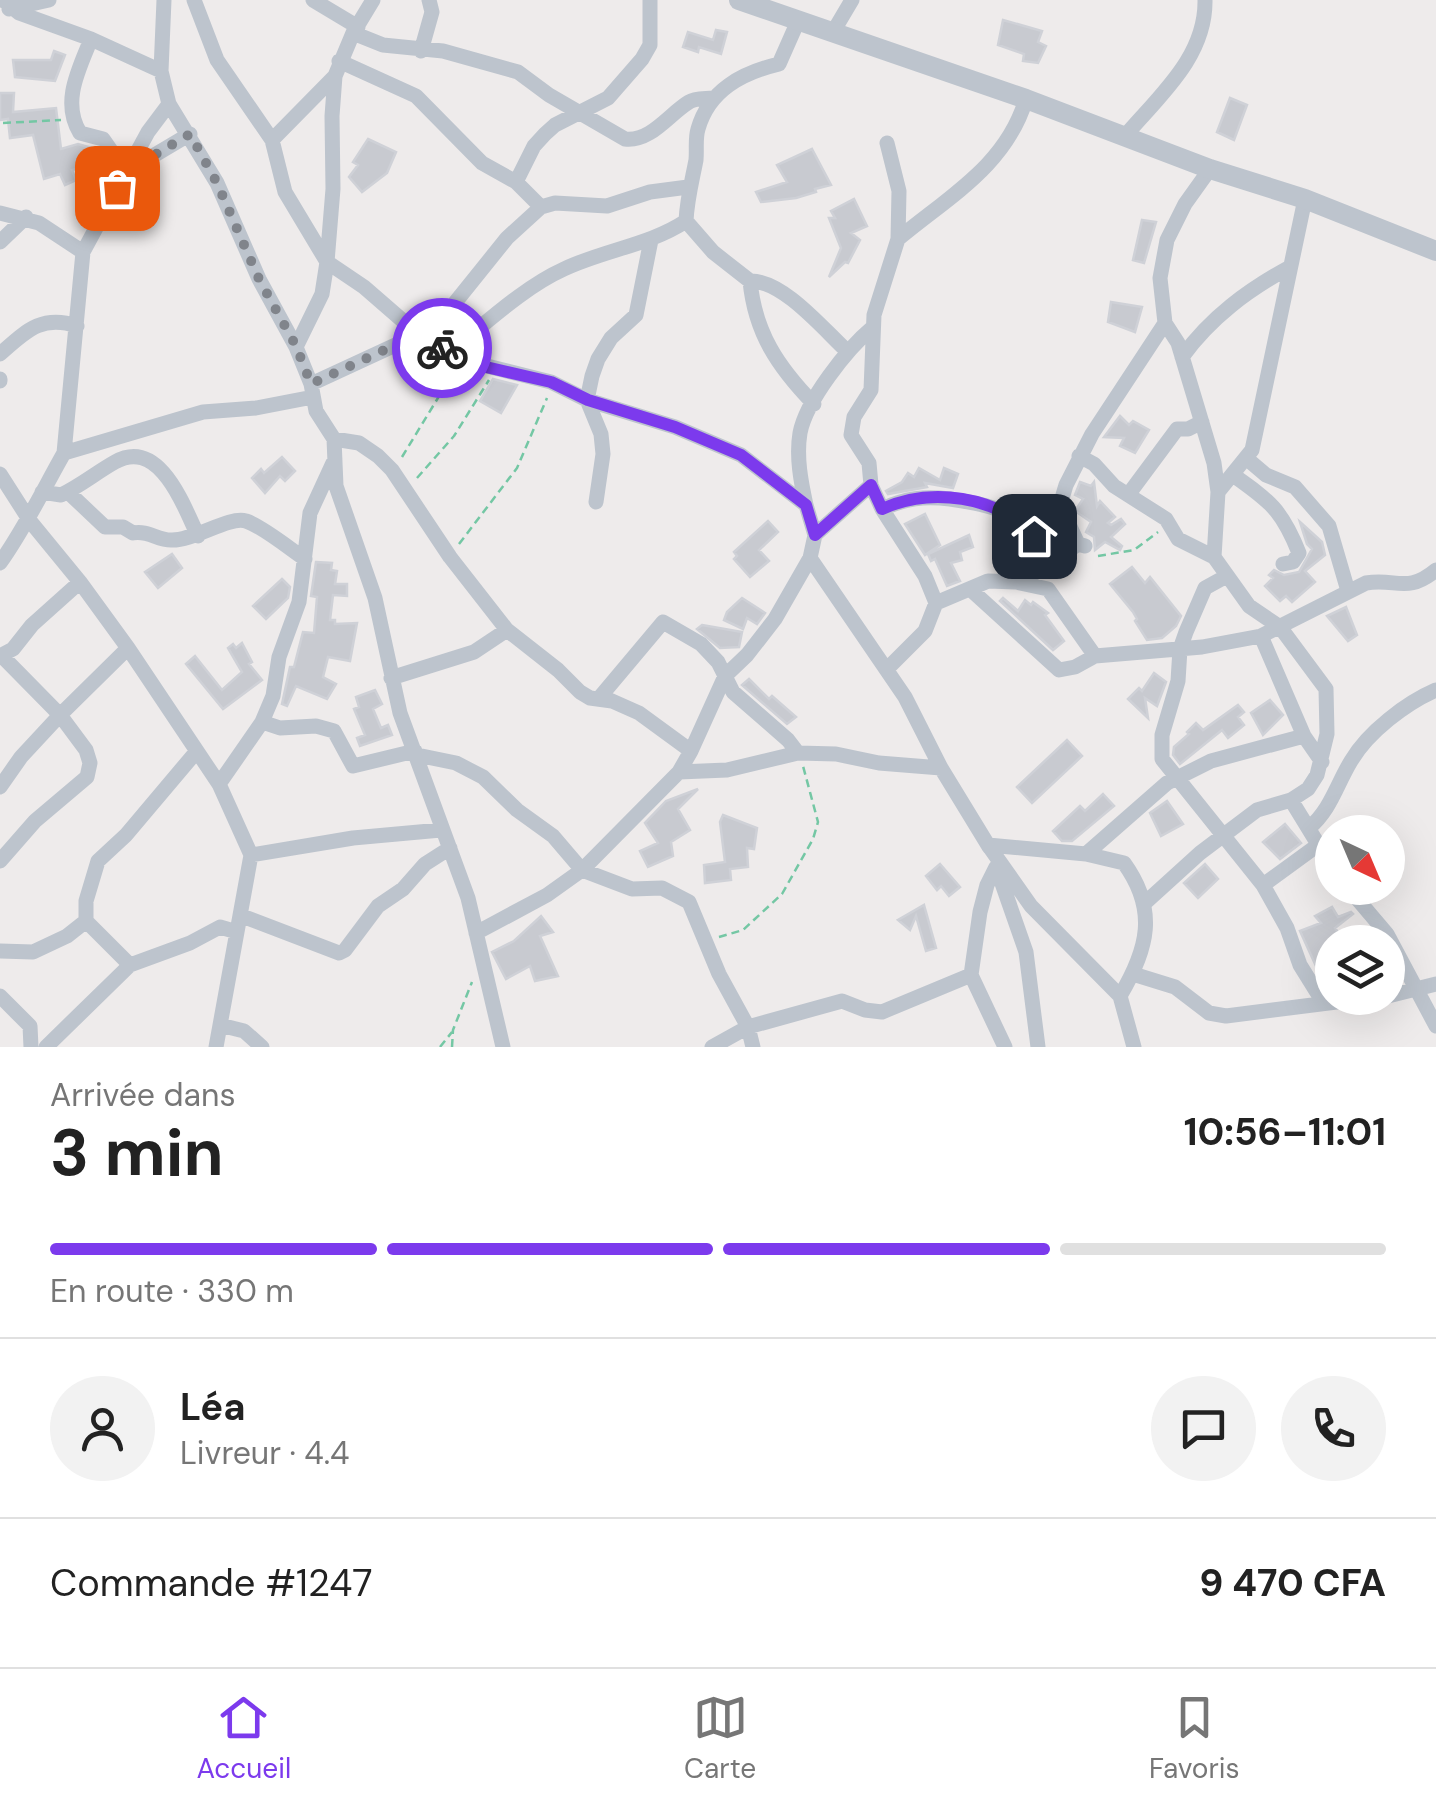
<!DOCTYPE html>
<html lang="fr">
<head>
<meta charset="utf-8">
<style>
  :root { --surface:#fff; --page:#f2f2f2; --text:#222; --muted:#767676; --line:#e0e0e0; --accent:#7c3aed }
  body { margin:0; font-family:"DM Sans",sans-serif; background:var(--page); color:var(--text); height:100vh; display:flex; flex-direction:column; font-size:38px; white-space:nowrap }
  * { box-sizing:border-box; margin:0 }
  p { font-size:32px; color:var(--muted) }
  .icon { flex:none; width:55px; height:55px; fill:none; stroke:currentColor; stroke-width:2; stroke-linecap:round; stroke-linejoin:round }
  .map { position:relative; height:1047px; overflow:hidden }
  .drawer { display:flex; flex-direction:column; background:var(--surface); flex:1 }
  .drawer>* { flex:none }
  .needle { width:65px; rotate:136deg }
  .controls { position:absolute; left:1315px; top:815px; display:grid; gap:20px }
  .controls a { display:grid; place-items:center; width:90px; height:90px; border-radius:50%; background:var(--surface); box-shadow:0 10px 40px #0002; font-size:50px }
  .pin { position:absolute; display:grid; place-items:center; width:85px; height:85px; color:#fff; margin:-42px; border-radius:20px; box-shadow:0 5px 15px #0006 }
  .courier { position:absolute; display:grid; place-items:center; width:100px; height:100px; margin:-50px; border:8px solid #7c3aed; border-radius:50%; background:#fff; color:#222; box-shadow:0 2px 12px #0007 }
  .overview em { font-style:normal; font-weight:700 }
  .overview div { display:flex; flex-direction:column-reverse }
  .overview { display:flex; align-items:center; justify-content:space-between; height:170px; padding:0 50px }
  h1 { font-size:65px; font-weight:700; line-height:75px }
  .bar { display:grid; grid-template-columns:repeat(4,1fr); gap:15px 10px; align-content:center; height:120px; padding:0 50px }
  .bar i { height:12px; border-radius:8px; background:var(--line) }
  .bar .active { background:var(--accent) }
  .bar p { grid-column:span 4 }
  .line { display:flex; align-items:center; gap:25px; padding:0 50px; border-top:2px solid var(--line) }
  .line div { flex:1 }
  .round { display:grid; place-items:center; flex:none; width:105px; height:105px; border-radius:52px; background:var(--page) }
  .tabs { display:flex; justify-content:space-around; align-items:center; height:140px; border-top:2px solid var(--line); background:var(--surface); font-size:28px; color:var(--muted) }
  .tabs a { display:grid; justify-items:center; gap:5px }
  .tabs .active { color:var(--accent) }
  .map>svg:first-child { display:block }
  .building { fill:#c8cad0; stroke:#cfd1d7; stroke-width:2.5 }
  .lines { fill:none; stroke-linecap:round; stroke-linejoin:round }
  .path { stroke:#74c7a4; stroke-width:2.5; stroke-dasharray:8 5; stroke-linecap:butt }
  .minor { stroke:#bdc4cd; stroke-width:15 }
  .tertiary { stroke:#bdc4cd; stroke-width:20 }
  .done { stroke:#80848b; stroke-width:10; stroke-dasharray:0 18 }
  .route { stroke:#7c3aed; stroke-width:12 }
</style>
</head>
<body>
<div class="map">
<svg width="1436" height="1047" viewBox="0 0 1436 1047">
  <rect width="100%" height="100%" fill="#eeebeb"/>
  <path class="building" d="M 1003,20 L 1042,31 L 1038,42 L 1046,46 L 1038,63 L 1023,61 L 1024,54 L 998,45 Z
    M 716,30 L 727,32 L 721,54 L 699,47 L 698,52 L 683,47 L 688,32 L 713,40 Z
    M 54,51 L 65,55 L 55,81 L 15,77 L 13,60 L 51,60 Z
    M 0,93 L 14,93 L 13,112 L 56,108 L 61,149 L 78,144 L 96,149 L 104,162 L 72,170 L 76,180 L 65,185 L 60,174 L 44,179 L 33,135 L 10,138 L 8,119 L 0,120 Z
    M 1230,98 L 1247,105 L 1234,140 L 1217,132 Z
    M 368,139 L 396,152 L 387,173 L 362,192 L 349,177 L 358,165 L 353,162 Z
    M 812,149 L 831,185 L 815,189 L 816,192 L 796,198 L 761,202 L 756,192 L 787,182 L 777,165 Z
    M 854,199 L 867,226 L 851,233 L 860,240 L 848,263 L 845,262 L 829,277 L 841,248 L 829,218 L 835,218 L 831,211 Z
    M 1142,220 L 1156,222 L 1144,263 L 1133,260 Z
    M 1111,302 L 1142,307 L 1135,332 L 1108,322 Z
    M 493,379 L 517,385 L 501,413 L 480,401 Z
    M 1120,416 L 1129,425 L 1133,421 L 1149,430 L 1135,453 L 1120,446 L 1124,438 L 1104,437 Z
    M 282,457 L 295,471 L 285,481 L 280,476 L 265,493 L 252,478 L 261,469 L 264,473 Z
    M 919,468 L 940,480 L 944,468 L 958,474 L 953,488 L 925,483 L 927,487 L 888,494 L 886,491 L 902,482 L 908,473 L 914,477 Z
    M 1080,482 L 1091,486 L 1094,482 L 1097,506 L 1100,501 L 1115,517 L 1108,523 L 1111,525 L 1121,519 L 1125,524 L 1111,537 L 1122,546 L 1120,550 L 1105,542 L 1095,550 L 1094,537 L 1086,532 L 1091,522 L 1075,511 L 1083,499 L 1075,495 Z
    M 925,514 L 940,545 L 925,555 L 905,524 Z
    M 768,521 L 778,532 L 759,550 L 769,561 L 750,577 L 734,559 L 737,556 L 734,552 Z
    M 1300,522 L 1322,542 L 1325,555 L 1305,571 L 1315,582 L 1292,602 L 1286,596 L 1280,601 L 1265,586 L 1273,578 L 1269,575 L 1274,570 L 1284,575 L 1299,572 L 1312,549 L 1307,544 Z
    M 969,535 L 973,547 L 960,552 L 962,560 L 951,563 L 960,581 L 947,586 L 935,559 L 931,561 L 928,554 Z
    M 172,554 L 182,568 L 158,588 L 145,572 Z
    M 316,562 L 332,563 L 331,570 L 337,571 L 335,584 L 347,584 L 347,596 L 333,595 L 330,620 L 335,620 L 335,624 L 357,623 L 350,661 L 328,657 L 323,677 L 336,684 L 327,699 L 296,686 L 287,706 L 282,704 L 290,667 L 294,667 L 303,632 L 314,633 L 317,597 L 311,596 Z
    M 1132,567 L 1145,583 L 1150,577 L 1181,616 L 1176,626 L 1162,638 L 1147,640 L 1135,621 L 1137,619 L 1133,612 L 1110,584 Z
    M 282,579 L 290,587 L 288,598 L 266,619 L 253,606 Z
    M 742,598 L 765,613 L 757,624 L 747,618 L 743,629 L 724,620 L 727,612 Z
    M 1003,598 L 1018,611 L 1025,600 L 1031,605 L 1033,602 L 1048,613 L 1045,615 L 1064,641 L 1053,650 L 1000,601 Z
    M 1346,607 L 1357,635 L 1348,641 L 1327,616 Z
    M 702,625 L 742,632 L 739,647 L 720,648 L 697,629 Z
    M 242,643 L 252,662 L 249,664 L 262,680 L 223,709 L 186,664 L 195,656 L 222,690 L 242,672 L 228,648 L 233,644 L 236,648 Z
    M 1154,673 L 1166,682 L 1157,706 L 1145,698 L 1148,718 L 1128,699 L 1139,688 L 1142,691 Z
    M 749,679 L 769,699 L 772,696 L 796,717 L 787,724 L 742,685 Z
    M 375,690 L 382,704 L 373,709 L 381,728 L 388,725 L 392,735 L 360,746 L 357,738 L 365,735 L 354,709 L 359,707 L 356,697 Z
    M 1270,700 L 1283,715 L 1263,735 L 1251,713 Z
    M 1238,705 L 1244,712 L 1238,717 L 1244,725 L 1228,738 L 1222,730 L 1180,764 L 1173,755 L 1174,747 L 1189,734 L 1187,732 L 1196,723 L 1203,730 Z
    M 1067,740 L 1082,756 L 1032,803 L 1017,787 Z
    M 698,789 L 678,809 L 690,830 L 671,842 L 673,856 L 648,867 L 640,851 L 658,843 L 645,823 L 666,801 Z
    M 1103,794 L 1114,806 L 1072,841 L 1062,841 L 1053,831 L 1080,806 L 1085,811 Z
    M 1167,801 L 1183,824 L 1161,836 L 1150,813 Z
    M 723,815 L 757,828 L 754,849 L 747,848 L 748,867 L 730,869 L 731,880 L 705,883 L 704,865 L 725,862 L 720,822 Z
    M 1285,824 L 1301,843 L 1280,859 L 1263,842 Z
    M 940,864 L 960,887 L 949,896 L 941,886 L 937,890 L 926,876 Z
    M 1205,864 L 1218,879 L 1198,898 L 1184,883 Z
    M 924,905 L 936,948 L 926,951 L 916,916 L 910,930 L 898,920 Z
    M 1332,907 L 1338,917 L 1351,912 L 1353,914 L 1335,928 L 1342,938 L 1332,942 L 1332,971 L 1320,975 L 1300,931 L 1321,923 L 1315,916 Z
    M 541,916 L 553,932 L 540,936 L 558,976 L 535,981 L 530,966 L 506,979 L 492,952 L 514,941 Z"/>
  <g class="lines">
    <path class="path" d="M 3,123 L 61,120
      M 402,457 L 455,370
      M 417,478 L 454,436 L 489,380
      M 459,544 L 517,468 L 547,398
      M 1098,556 L 1134,550 L 1158,532
      M 719,937 L 743,930 L 782,894 L 813,839 L 818,822 L 803,766
      M 440,1047 L 452,1032
      M 452,1047 L 453,1030 L 472,982"/>
    <path class="minor" d="M 3,0 L 19,13 L 91,39 L 161,71
      M 164,0 L 161,71 L 169,104 L 217,183 L 259,279 L 296,347 L 311,384 L 316,411 L 334,439 L 336,486 L 375,598 L 400,713 L 468,898 L 503,1047
      M 194,0 L 217,60 L 272,140 L 285,192 L 327,262 L 364,287 L 425,340 L 471,362 L 551,382 L 587,400 L 675,427 L 741,455 L 806,505 L 815,535 L 810,558 L 905,697 L 941,768 L 988,845 L 1031,906 L 1120,996 L 1134,1047
      M 313,0 L 358,27
      M 9,9 L 49,0
      M 798,21 L 779,64 C 742,73 709,90 698,129 C 695,139 697,149 696,160 C 692,181 687,199 686,221 L 713,252 L 750,281 C 783,280 824,330 848,352
      M 833,32 L 852,0
      M 353,33 L 383,45 L 443,51 L 518,72 L 549,95 L 625,139 C 651,142 669,114 689,102 C 695,98 706,99 713,98
      M 91,39 C 79,69 61,102 80,133 L 103,139 L 126,172 L 190,134
      M 421,51 L 432,12 L 429,0
      M 339,61 L 416,96 L 482,163 L 516,182 L 541,207
      M 1125,136 C 1159,96 1206,57 1205,0
      M 272,140 L 335,76
      M 887,143 L 899,191 L 898,239 L 874,315 L 871,390 L 854,417 L 851,435 L 869,463 L 871,485 L 882,509 L 925,576 L 936,603 L 925,631 L 887,669
      M 516,182 L 534,146 L 545,134 L 555,125 L 608,98 L 642,59 L 650,45 L 650,0
      M 0,213 L 39,223 L 83,252
      M 898,239 C 948,197 1006,166 1026,99
      M 0,242 L 26,217
      M 750,281 C 755,333 778,367 814,404
      M 425,340 L 507,238 L 541,207 L 555,203 L 607,206 L 650,192 L 688,187
      M 296,347 L 322,294 L 327,262 L 333,189 L 332,116 L 335,76 L 353,33 L 373,0
      M 451,351 C 485,324 524,287 564,269 C 604,250 650,245 686,221
      M 0,354 C 26,331 42,314 77,326
      M 1182,357 C 1211,317 1248,290 1290,267
      M 0,379 L 0,381
      M 311,384 L 417,335
      M 334,439 L 359,443 L 378,456 L 392,470 L 450,557 L 507,630 L 558,670 L 580,692 L 590,698 L 612,701 L 639,713 L 691,751 L 679,772 L 582,870 L 547,895 L 476,933
      M 64,453 L 83,252 L 148,132 L 169,104
      M 1079,456 L 1094,464 L 1114,486 L 1166,519 L 1178,539 L 1214,557
      M 1246,458 L 1266,475 L 1295,487 L 1329,526 L 1348,591
      M 0,474 L 30,521 L 80,582 L 128,648 L 219,784 L 251,855 L 216,1047
      M 1233,475 C 1270,501 1282,510 1299,553 L 1293,562 L 1283,564
      M 42,492 L 61,495 C 80,486 97,472 115,462 C 160,437 184,507 198,536
      M 68,492 L 105,527 L 123,527 L 133,533 C 148,530 157,540 171,540 C 194,541 228,516 246,521 C 262,526 290,549 305,559
      M 1218,492 L 1252,450 L 1305,199
      M 1128,495 L 1177,429 L 1188,429 L 1202,422
      M 596,502 L 603,454 L 601,434 L 587,400 L 592,376 L 598,359 L 611,338 L 636,315 L 651,240
      M 806,505 C 801,482 796,457 800,433 C 806,401 847,349 872,328
      M 882,509 C 906,498 924,496 950,499 C 1009,508 1016,514 1054,560
      M 815,535 L 871,485
      M 1078,544 L 1060,505 L 1066,485 L 1092,434 L 1165,323
      M 0,563 C 25,528 43,490 64,453 L 203,412 L 256,408 L 313,397
      M 1225,577 L 1205,588 L 1186,632 L 1180,649 L 1178,681 L 1162,735 L 1162,759 L 1263,885 L 1287,928 L 1300,965 L 1323,1002
      M 1016,582 L 1039,571 L 1078,544 L 1085,546
      M 970,589 L 1059,670 L 1075,667 L 1095,656 L 1202,647 L 1261,636 L 1366,583 C 1397,578 1407,594 1436,570
      M 936,603 L 988,581 L 1016,582 L 1048,589 L 1095,656
      M 1261,636 L 1304,736 L 1322,762
      M 0,656 L 13,649 L 32,625 L 80,582
      M 391,678 L 474,652 L 507,630
      M 600,697 L 663,622 L 701,644 L 718,662 L 733,692 L 788,740 L 798,753
      M 262,722 L 280,728 L 316,726 L 334,731 L 353,766 L 415,751
      M 691,751 L 725,676 L 747,655 L 775,619 L 810,558
      M 417,755 L 456,763 L 483,777 L 517,810 L 553,836 L 582,870 L 632,889 L 662,888 L 689,902 L 719,974 L 748,1027 L 753,1047
      M 679,772 L 727,770 L 798,753 L 836,754 L 879,763 L 941,768
      M 219,784 L 262,722 L 273,696 L 279,657 L 299,602 L 310,513 L 333,463
      M 0,787 L 21,757 L 60,715 L 3,657
      M 1291,800 L 1332,867
      M 1309,828 C 1331,809 1336,786 1351,761 C 1368,732 1406,703 1436,690
      M 989,847 L 988,845 L 1086,854 L 1124,863 C 1158,910 1148,949 1120,996
      M 1086,854 L 1167,783 L 1211,761 L 1304,736
      M 251,855 L 353,838 L 441,830
      M 0,861 L 35,821 L 87,777 L 90,763 L 86,750 L 60,715 L 128,648
      M 996,867 L 987,885 L 980,912 L 971,975 L 1005,1047
      M 997,869 L 1026,952 L 1038,1047
      M 1263,885 L 1318,845
      M 1348,888 L 1387,934 L 1436,1026
      M 1146,902 L 1200,853 L 1257,810 L 1291,800 L 1308,789 L 1317,775 L 1327,734 L 1326,689 L 1280,627 L 1249,606 L 1214,557 L 1218,492 L 1214,463 L 1178,343 L 1165,323 L 1160,278 L 1167,240 L 1185,204 L 1210,169
      M 242,916 L 339,953 L 345,950 L 378,906 L 403,889 L 425,864 L 450,848
      M 86,921 L 86,901 L 98,861 L 126,835 L 196,752
      M 0,951 L 33,952 L 67,936 L 86,921 L 130,965
      M 1133,974 L 1175,987 L 1209,1013 L 1226,1016 L 1368,998
      M 0,996 L 30,1026 L 31,1047
      M 1388,996 L 1436,984
      M 220,1025 L 244,1031 L 262,1047
      M 46,1047 L 130,965 L 190,943 L 220,927 L 237,932
      M 712,1047 L 748,1027 L 842,1001 L 865,1010 L 882,1012 L 971,975"/>
    <path class="tertiary" d="M 739,0 L 1026,99 L 1210,169 L 1305,199 L 1436,251"/>
  </g>
  <g class="lines">
    <path class="done" d="M 117,188 L 126,172 L 190,134 L 217,183 L 259,279 L 296,346 L 311,384 L 417,335 L 442,348"/>
    <path class="route" d="M 442,348 L 486,367 L 551,382 L 588,400 L 675,427 L 741,455 L 806,505 L 815,535 L 871,485 L 882,509 C 930,487 997,495 1034,536"/>
  </g>
</svg>
<div class="controls">
<a><svg class="needle" viewBox="-14 -14 28 28"><path d="M0-13l5 13h-10z" fill="#e53935"/><path d="M0 13l5-13h-10z" fill="#767676"/></svg></a>
<a><svg class="icon" aria-label="layers" viewBox="0 0 24 24"><path d="M12 4l9 5-9 5-9-5zM3 14l9 5 9-5"/></svg></a>
</div>
<div class="pin" style="left:117px;top:188px;background:#ea580c"><svg class="icon" aria-label="bag" viewBox="0 0 24 24"><path d="M5 8h14l-1 12H6zM9 8a3 3 0 0 1 6 0"/></svg></div>
<div class="pin" style="left:1034px;top:536px;background:#1f2937"><svg class="icon" aria-label="home" viewBox="0 0 24 24"><path d="M3 11l9-7 9 7M6 9v11h12V9"/></svg></div>
<div class="courier" style="left:442px;top:348px"><svg class="icon" aria-label="bike" viewBox="0 0 24 24"><circle cx="6" cy="16" r="4"/><circle cx="18" cy="16" r="4"/><path d="M6 16l4-8h5l3 8M10 8l3 8H6M13 5h3"/></svg></div>
</div>
<section class="drawer">
<div class="overview"><div><h1>3 min</h1><p>Arrivée dans</p></div><em>10:56–11:01</em></div>
<div class="bar"><i class="active"></i><i class="active"></i><i class="active"></i><i></i><p>En route · 330 m</p></div>
<div class="line" style="height:180px"><a class="round"><svg class="icon" aria-label="person" viewBox="0 0 24 24"><circle cx="12" cy="8" r="4"/><path d="M4 21q1-7 8-7t8 7"/></svg></a><div><b>Léa</b><p>Livreur · 4.4</p></div><a class="round"><svg class="icon" aria-label="chat" viewBox="0 0 24 24"><path d="M4 5h16v11H9l-5 4z"/></svg></a><a class="round"><svg class="icon" aria-label="phone" viewBox="0 0 24 24"><path d="M5 4h4l2 5-3 2q2 4 5 5l2-3 5 2v4C11 20 4 13 5 4z"/></svg></a></div>
<div class="line" style="height:130px"><div>Commande #1247</div><b>9 470 CFA</b></div>
</section>
<nav class="tabs">
<a class="active"><svg class="icon" aria-label="home" viewBox="0 0 24 24"><path d="M3 11l9-7 9 7M6 9v11h12V9"/></svg>Accueil</a>
<a><svg class="icon" aria-label="map" viewBox="0 0 24 24"><path d="M3 6l6-2 6 2 6-2v14l-6 2-6-2-6 2zM9 4v14M15 6v14"/></svg>Carte</a>
<a><svg class="icon" aria-label="saved" viewBox="0 0 24 24"><path d="M7 4h10v16l-5-4-5 4z"/></svg>Favoris</a>
</nav>
</body>
</html>
